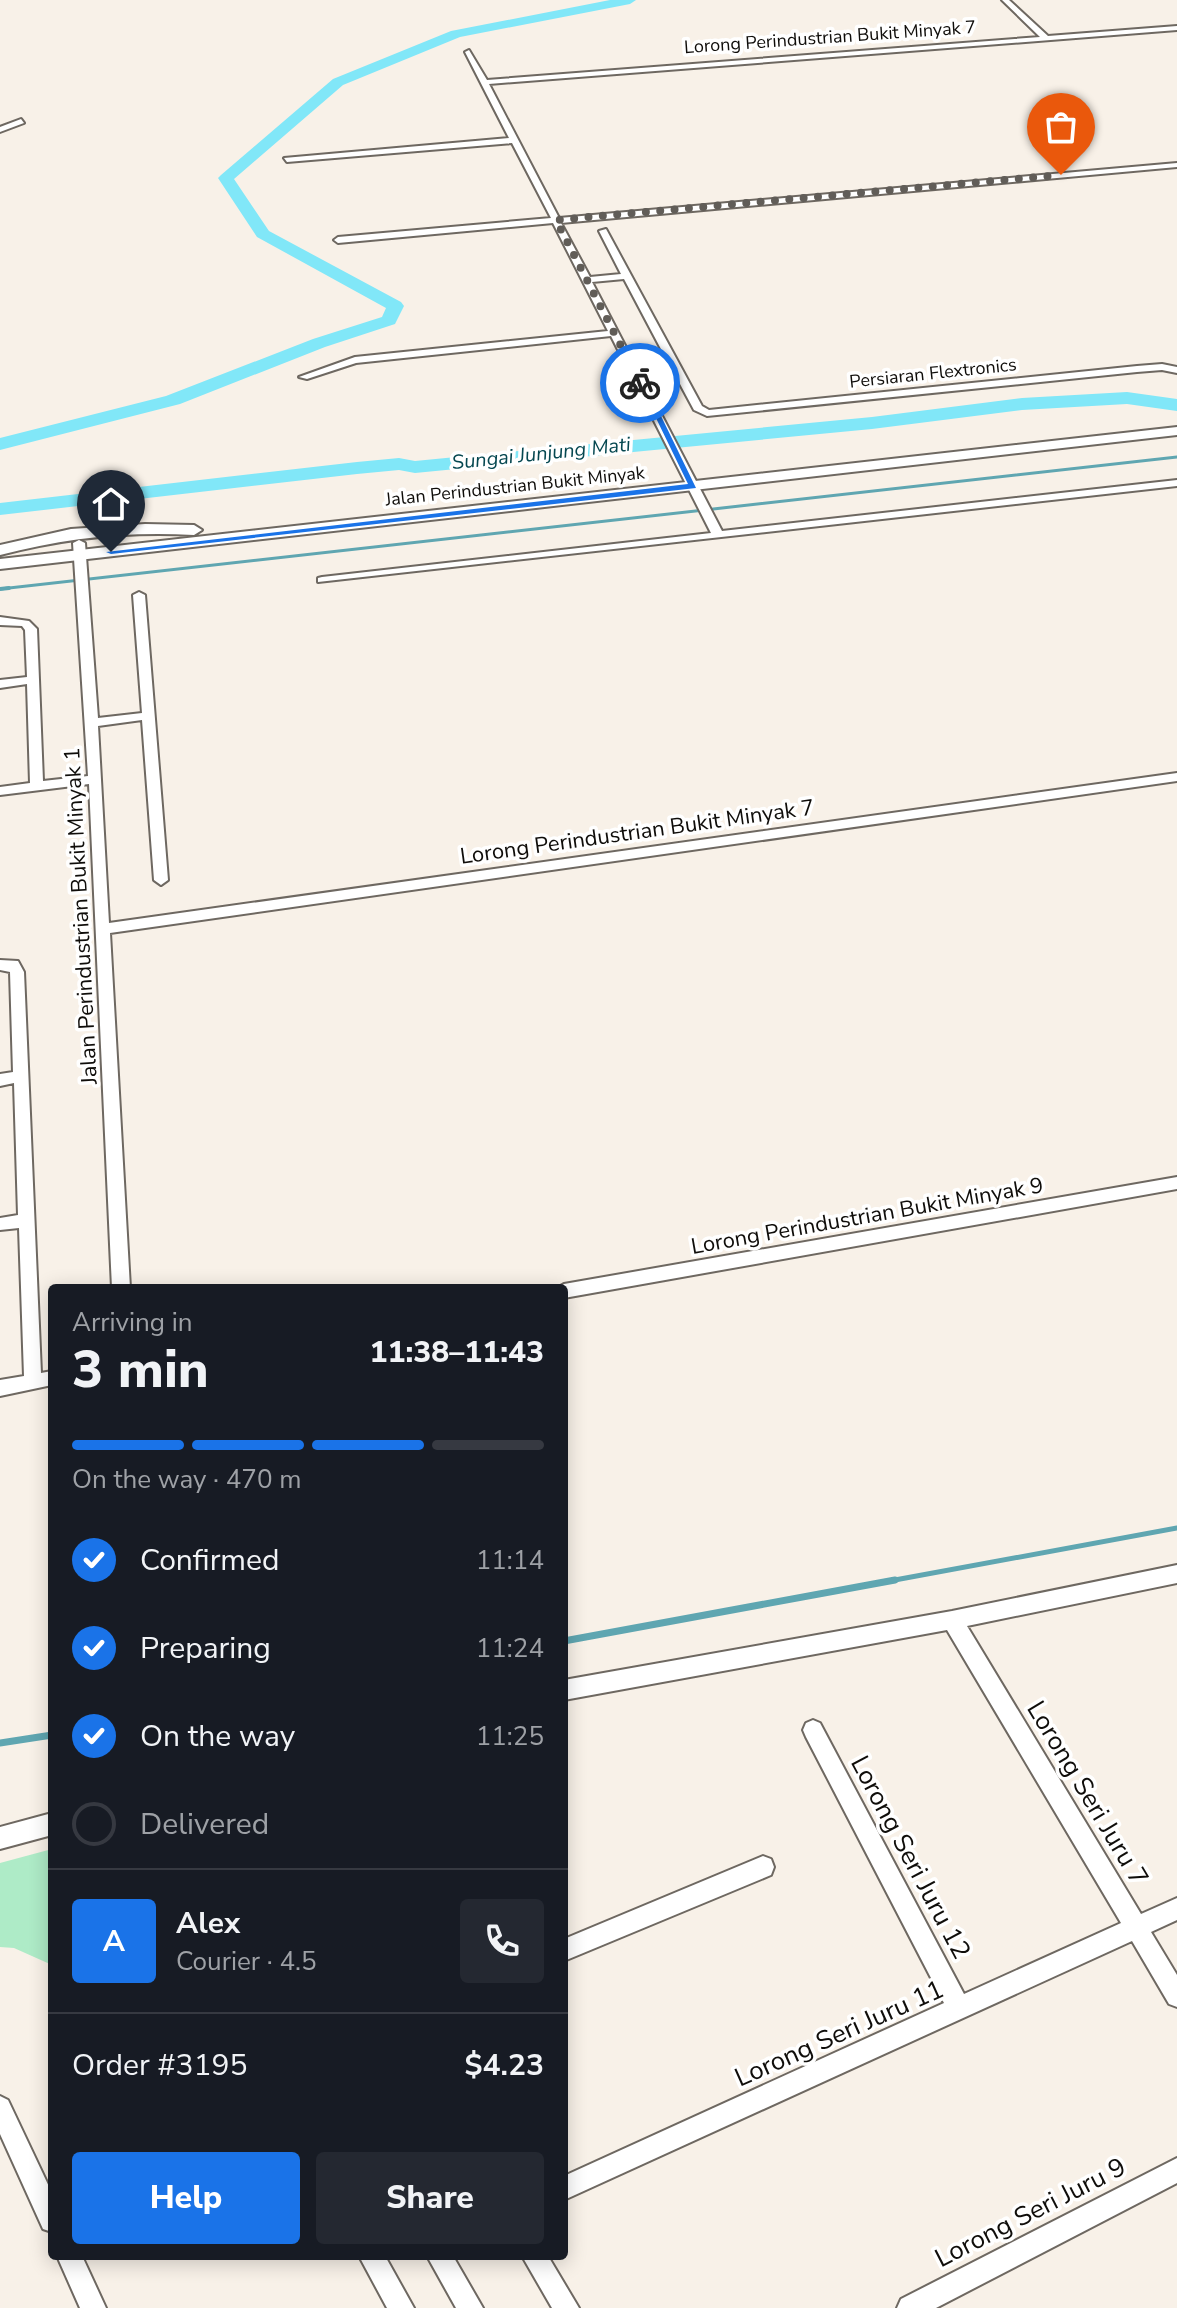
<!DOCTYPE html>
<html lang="en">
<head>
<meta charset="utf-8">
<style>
  :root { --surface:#171b24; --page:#242831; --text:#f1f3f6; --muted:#9ea1a6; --line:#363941; --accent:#1a73e8 }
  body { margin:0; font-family:"Nunito Sans",sans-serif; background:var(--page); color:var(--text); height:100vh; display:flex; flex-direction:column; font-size:30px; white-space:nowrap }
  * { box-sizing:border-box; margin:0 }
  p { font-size:26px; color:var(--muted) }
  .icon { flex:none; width:44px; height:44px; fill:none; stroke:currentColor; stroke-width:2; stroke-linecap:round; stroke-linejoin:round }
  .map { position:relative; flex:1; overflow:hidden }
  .sheet { position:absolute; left:48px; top:1284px; width:520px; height:976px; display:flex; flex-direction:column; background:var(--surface); border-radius:8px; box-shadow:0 4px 20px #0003 }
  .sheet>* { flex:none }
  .pin { position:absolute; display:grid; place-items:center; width:68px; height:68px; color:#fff; margin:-82px -34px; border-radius:50% 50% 50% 0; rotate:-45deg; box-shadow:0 0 8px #0007 }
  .pin .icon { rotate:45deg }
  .courier { position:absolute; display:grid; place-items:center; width:80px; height:80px; margin:-40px; border:6px solid #1a73e8; border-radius:50%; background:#fff; color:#222; box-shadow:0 2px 10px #0007 }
  .headline em { font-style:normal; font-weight:800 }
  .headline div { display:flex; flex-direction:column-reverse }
  .headline { display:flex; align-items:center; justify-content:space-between; height:136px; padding:0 24px }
  h1 { font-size:52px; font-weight:800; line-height:60px }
  .bar { display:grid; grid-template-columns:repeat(4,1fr); gap:12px 8px; align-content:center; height:96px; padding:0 24px }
  .bar i { height:10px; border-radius:6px; background:var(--line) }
  .bar .on { background:var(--accent) }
  .bar p { grid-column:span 4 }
  .line { display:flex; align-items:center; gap:20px; padding:0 24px; border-top:2px solid var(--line) }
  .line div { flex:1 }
  .round { display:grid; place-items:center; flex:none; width:84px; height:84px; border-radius:8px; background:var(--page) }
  ol { padding:0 24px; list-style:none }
  li { display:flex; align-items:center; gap:24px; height:88px }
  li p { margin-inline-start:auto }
  li .icon { padding:8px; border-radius:50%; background:var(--accent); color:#fff; stroke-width:4 }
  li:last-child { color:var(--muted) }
  li i { width:44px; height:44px; border:4px solid var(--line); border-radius:50% }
  .button { display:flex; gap:16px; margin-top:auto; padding:16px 24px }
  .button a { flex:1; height:92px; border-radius:8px; background:var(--accent); color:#fff; font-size:32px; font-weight:800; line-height:92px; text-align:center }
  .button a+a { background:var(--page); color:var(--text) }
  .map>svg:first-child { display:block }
  .green { fill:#aeebc7 }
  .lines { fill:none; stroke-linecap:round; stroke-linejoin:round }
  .stream-far3 { stroke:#5fa6b1; stroke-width:3 }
  .stream-far2 { stroke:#5fa6b1; stroke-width:4 }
  .stream-far1 { stroke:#5fa6b1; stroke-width:5 }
  .stream { stroke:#5fa6b1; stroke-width:7 }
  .river { fill:#81e7f8; fill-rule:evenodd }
  .minor-casing { stroke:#6e6861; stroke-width:4 }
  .secondary-casing { stroke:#6e6861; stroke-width:4 }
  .minor { fill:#fff; fill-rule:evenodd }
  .secondary { fill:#fff; fill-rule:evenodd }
  .route { fill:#1a73e8 }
  .done { stroke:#615d58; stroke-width:8; stroke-dasharray:0 14.4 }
  .labels { text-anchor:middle; stroke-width:7; stroke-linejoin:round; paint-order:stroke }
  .far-street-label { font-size:18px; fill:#0f0d0a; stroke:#fff }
  .far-water-label { font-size:20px; font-style:italic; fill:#054750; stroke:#fff }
  .street-label { font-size:22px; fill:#0f0d0a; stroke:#fff }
  .near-street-label { font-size:26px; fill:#0f0d0a; stroke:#fff }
</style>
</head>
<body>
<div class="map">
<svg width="1177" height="2308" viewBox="0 0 1177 2308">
  <rect width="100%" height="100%" fill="#f8f1e8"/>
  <path class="green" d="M 52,1849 L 52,1965 L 14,1948 L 0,1947 L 0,1863 Z"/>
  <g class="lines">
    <path class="stream-far3" d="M 1173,404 L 1177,401
      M 0,589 L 1177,457"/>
    <path class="stream-far2" d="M 0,589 L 9,588"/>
    <path class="stream-far1" d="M 884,1582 L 1177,1528"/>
    <path class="stream" d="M 564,1641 L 895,1580
      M 0,1743 L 52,1735"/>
    <path class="river" d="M 610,0 L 636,0 L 630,4 L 460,37 L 343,85 L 234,179 L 269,231 L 401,302 L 404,306 L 395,324 L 325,347 L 180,404 L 0,450 L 0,438 L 166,396 L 313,339 L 382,317 L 386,308 L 257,237 L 218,178 L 221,175 L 333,79 L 451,31 Z
      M 1127,392 L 1177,399 L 1177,411 L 1127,404 L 1022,410 L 872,429 L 415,473 L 399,470 L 357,474 L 0,515 L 0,503 L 357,462 L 399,458 L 415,461 L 872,417 L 1022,398 Z"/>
    <g class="minor-casing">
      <path id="minor" d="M 1002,0 L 1009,0 L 1048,36 L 1177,26 L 1177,30 L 489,84 L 559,218 L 1177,163 L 1177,167 L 561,223 L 590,277 L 621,274 L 599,231 L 606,229 L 702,406 L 709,410 L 1137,366 L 1162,364 L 1177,367 L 1177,373 L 1162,370 L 1137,372 L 707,416 L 694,410 L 665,356 L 633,360 L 722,531 L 1177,480 L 1177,486 L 318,582 L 318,578 L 322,577 L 711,533 L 611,336 L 356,363 L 307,379 L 299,377 L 355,357 L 608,331 L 553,223 L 338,243 L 334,240 L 338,237 L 551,218 L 512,143 L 287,162 L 284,158 L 509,138 L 465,52 L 469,50 L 487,80 L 1040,37 ZM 624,279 L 662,351 L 630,355 L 592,282 Z
        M 21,119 L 24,123 L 0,132 L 0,127 Z
        M 79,540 L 85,543 L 98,718 L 142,713 L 133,595 L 139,592 L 145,595 L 168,880 L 161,885 L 154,880 L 142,720 L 98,726 L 109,923 L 1177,773 L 1177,781 L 110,933 L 130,1288 L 112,1288 L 89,784 L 0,795 L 0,787 L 30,783 L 27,684 L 0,688 L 0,680 L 27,677 L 25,630 L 22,626 L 0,625 L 0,617 L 29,621 L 37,629 L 43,781 L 88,776 L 73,543 Z
        M 0,960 L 18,961 L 24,972 L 41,1373 L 52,1371 L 52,1385 L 0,1396 L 0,1380 L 24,1376 L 19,1228 L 0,1230 L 0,1218 L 18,1215 L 14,1083 L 0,1086 L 0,1074 L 13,1072 L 10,972 L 0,970 Z
        M 1177,1177 L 1177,1189 L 564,1298 L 564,1288 L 557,1288 L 564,1284 Z
        M 1177,1565 L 1177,1583 L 967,1626 L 1141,1914 L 1177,1898 L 1177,1920 L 1151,1932 L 1177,1975 L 1177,2007 L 1169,2004 L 1132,1941 L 564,2200 L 564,2176 L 944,2003 L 806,1737 L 803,1730 L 806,1723 L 813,1720 L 820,1723 L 964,1994 L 1121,1923 L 947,1630 L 564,1700 L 564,1680 L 952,1611 Z
        M 52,1813 L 52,1835 L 0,1849 L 0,1827 Z
        M 763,1856 L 771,1859 L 774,1867 L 771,1875 L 564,1961 L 564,1939 Z
        M 0,2096 L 8,2100 L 52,2193 L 52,2232 L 43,2229 L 0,2134 Z
        M 1177,2158 L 1177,2183 L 936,2308 L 897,2308 L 901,2299 Z
        M 57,2256 L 82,2256 L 106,2308 L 80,2308 Z
        M 359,2256 L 385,2256 L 414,2308 L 387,2308 Z
        M 427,2256 L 453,2256 L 483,2308 L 456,2308 Z
        M 522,2256 L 548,2256 L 579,2308 L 552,2308 Z"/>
    </g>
    <g class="secondary-casing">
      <path id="secondary" d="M 1177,427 L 1177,435 L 0,569 L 0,559 Z
        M 145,524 L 194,525 L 202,530 L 194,535 C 127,531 65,538 0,555 L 0,545 L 71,529 Z"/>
    </g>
    <use href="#minor" class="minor"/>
    <use href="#secondary" class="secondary"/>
  </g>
  <path class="route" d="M 638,381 L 645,383 L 696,488 L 111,554 L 106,552 L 688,484 Z"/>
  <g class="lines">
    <path class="done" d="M 640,383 L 556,220 L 1061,175"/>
  </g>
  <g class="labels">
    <g class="far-street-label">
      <text transform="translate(830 37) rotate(-4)" y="6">Lorong Perindustrian Bukit Minyak 7</text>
      <text transform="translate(933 373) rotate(-6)" y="6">Persiaran Flextronics</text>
      <text transform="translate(515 486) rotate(-6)" y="6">Jalan Perindustrian Bukit Minyak</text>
    </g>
    <g class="far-water-label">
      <text transform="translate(541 453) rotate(-6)" y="7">Sungai Junjung Mati</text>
    </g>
    <g class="street-label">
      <text transform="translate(637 831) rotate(-8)" y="8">Lorong Perindustrian Bukit Minyak 7</text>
      <text transform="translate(80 916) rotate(-93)" y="8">Jalan Perindustrian Bukit Minyak 1</text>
      <text transform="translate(867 1215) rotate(-10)" y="8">Lorong Perindustrian Bukit Minyak 9</text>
    </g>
    <g class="near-street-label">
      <text transform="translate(1088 1793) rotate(59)" y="9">Lorong Seri Juru 7</text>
      <text transform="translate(911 1857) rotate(62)" y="9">Lorong Seri Juru 12</text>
      <text transform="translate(839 2033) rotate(-24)" y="9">Lorong Seri Juru 11</text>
      <text transform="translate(1030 2212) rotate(-27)" y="9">Lorong Seri Juru 9</text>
    </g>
  </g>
</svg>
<div class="pin" style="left:1061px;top:175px;background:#ea580c"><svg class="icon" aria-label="bag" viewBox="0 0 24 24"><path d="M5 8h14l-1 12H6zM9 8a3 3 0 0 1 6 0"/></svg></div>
<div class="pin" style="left:111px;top:552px;background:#1f2937"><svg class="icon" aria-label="home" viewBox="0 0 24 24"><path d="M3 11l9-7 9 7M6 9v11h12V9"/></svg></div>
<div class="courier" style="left:640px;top:383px"><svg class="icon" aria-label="bike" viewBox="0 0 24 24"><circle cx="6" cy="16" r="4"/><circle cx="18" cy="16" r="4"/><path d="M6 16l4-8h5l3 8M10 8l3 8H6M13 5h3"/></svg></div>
<section class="sheet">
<div class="headline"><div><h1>3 min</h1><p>Arriving in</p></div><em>11:38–11:43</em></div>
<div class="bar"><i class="on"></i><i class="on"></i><i class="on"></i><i></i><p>On the way · 470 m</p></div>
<ol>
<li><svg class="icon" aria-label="check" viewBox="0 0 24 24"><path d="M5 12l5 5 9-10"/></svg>Confirmed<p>11:14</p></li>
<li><svg class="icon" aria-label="check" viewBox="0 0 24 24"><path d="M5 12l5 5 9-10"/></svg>Preparing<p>11:24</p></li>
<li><svg class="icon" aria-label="check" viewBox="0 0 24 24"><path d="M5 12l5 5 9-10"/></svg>On the way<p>11:25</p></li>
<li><i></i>Delivered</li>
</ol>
<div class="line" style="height:144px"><b class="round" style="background:var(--accent);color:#fff">A</b><div><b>Alex</b><p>Courier · 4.5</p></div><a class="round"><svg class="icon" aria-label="phone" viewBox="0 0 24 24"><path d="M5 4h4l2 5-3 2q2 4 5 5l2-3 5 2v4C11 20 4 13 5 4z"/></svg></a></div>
<div class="line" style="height:104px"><div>Order #3195</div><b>$4.23</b></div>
<div class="button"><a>Help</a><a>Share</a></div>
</section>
</div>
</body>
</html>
